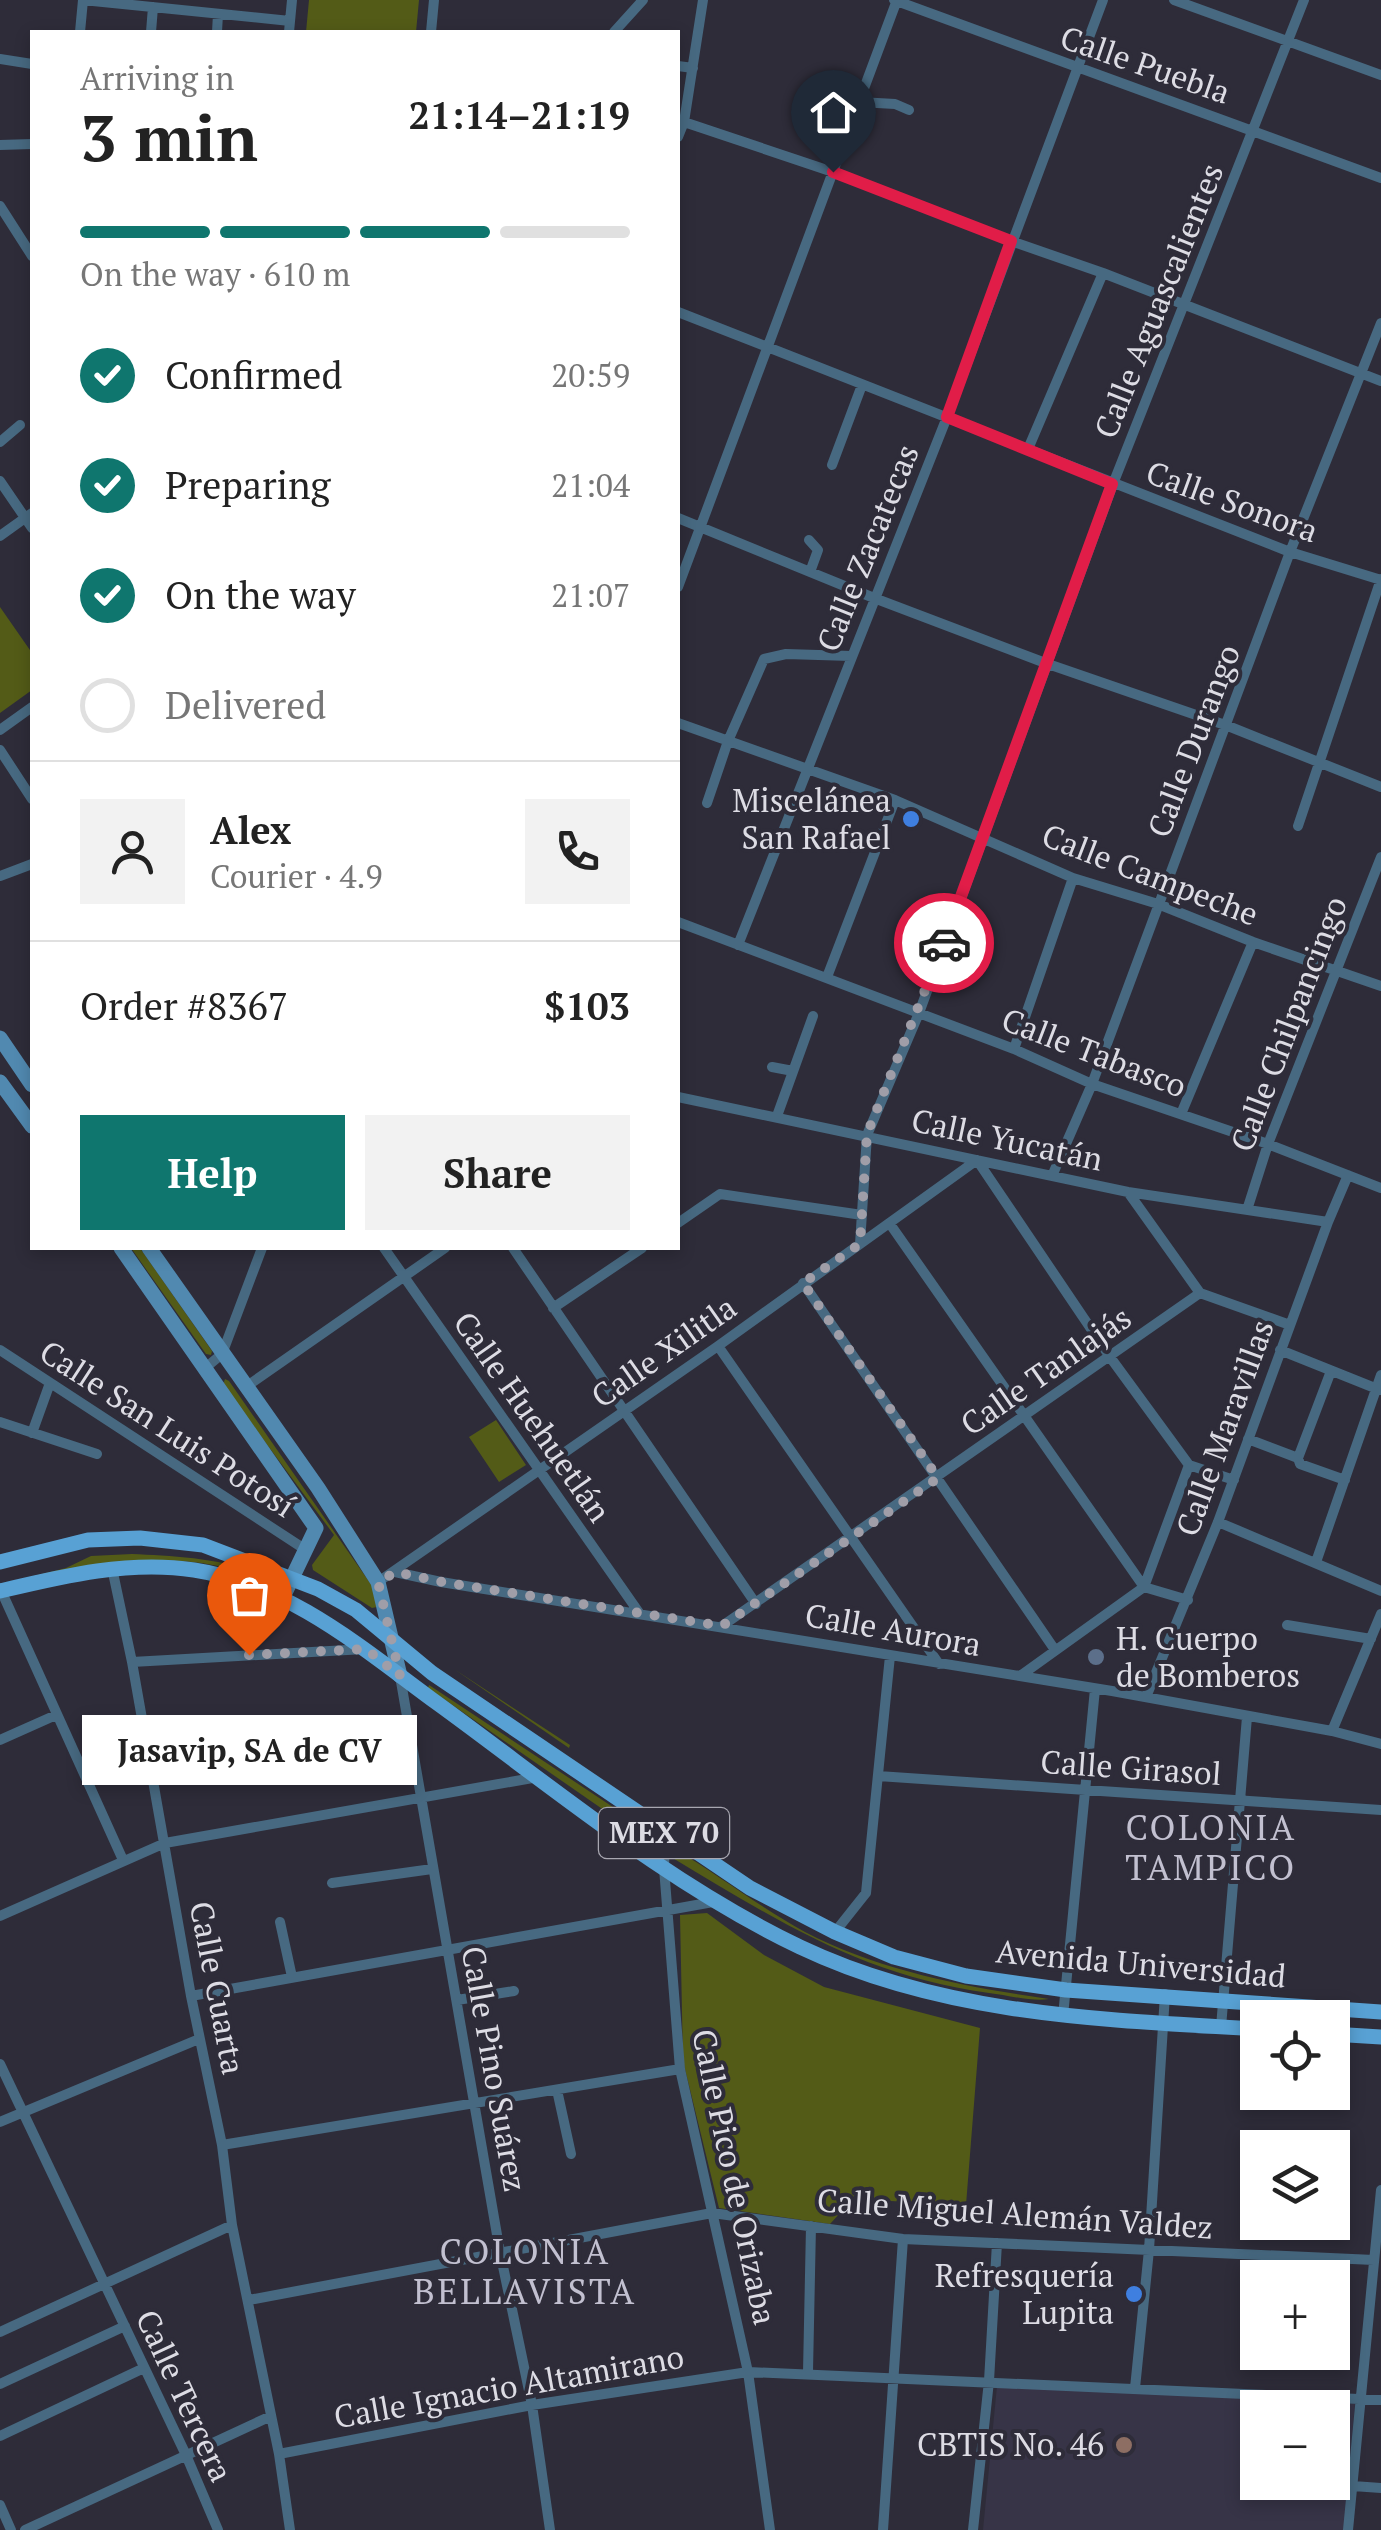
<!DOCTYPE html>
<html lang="en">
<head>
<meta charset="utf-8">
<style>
  :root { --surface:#fff; --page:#f2f2f2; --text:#222; --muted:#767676; --line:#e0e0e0; --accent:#0f766e }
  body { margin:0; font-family:"PT Serif",serif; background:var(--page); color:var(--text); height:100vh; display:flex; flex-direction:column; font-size:38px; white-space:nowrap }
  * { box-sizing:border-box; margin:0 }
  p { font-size:32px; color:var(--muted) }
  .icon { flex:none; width:55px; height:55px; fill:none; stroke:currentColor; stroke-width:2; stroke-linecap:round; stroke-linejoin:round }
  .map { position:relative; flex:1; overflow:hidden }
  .side { position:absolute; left:30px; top:30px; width:650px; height:1220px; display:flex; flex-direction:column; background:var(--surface); border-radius:0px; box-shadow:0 5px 15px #0003 }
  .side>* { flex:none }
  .buttons { position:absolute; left:1240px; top:2000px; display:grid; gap:20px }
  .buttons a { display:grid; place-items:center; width:110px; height:110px; border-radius:0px; background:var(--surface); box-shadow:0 5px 15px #0003; font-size:50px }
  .pin { position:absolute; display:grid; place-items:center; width:85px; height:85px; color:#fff; margin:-102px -42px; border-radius:50% 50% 50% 0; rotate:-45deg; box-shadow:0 0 10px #0007 }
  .pin .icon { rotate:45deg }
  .courier { position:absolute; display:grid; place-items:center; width:100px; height:100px; margin:-50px; border:8px solid #e11d48; border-radius:50%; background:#fff; color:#222; box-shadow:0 2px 12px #0007 }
  .bubble { position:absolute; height:70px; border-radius:0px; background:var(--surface); box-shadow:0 5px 15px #0003; font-size:32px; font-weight:700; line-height:70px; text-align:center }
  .head em { font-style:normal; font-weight:700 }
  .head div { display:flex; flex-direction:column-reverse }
  .head { display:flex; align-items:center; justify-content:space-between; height:170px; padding:0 50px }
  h1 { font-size:65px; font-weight:700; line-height:75px }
  .bar { display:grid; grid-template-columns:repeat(4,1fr); gap:15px 10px; align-content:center; height:120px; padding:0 50px }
  .bar i { height:12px; border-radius:8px; background:var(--line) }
  .bar .active { background:var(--accent) }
  .bar p { grid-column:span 4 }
  .line { display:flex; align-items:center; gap:25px; padding:0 50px; border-top:2px solid var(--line) }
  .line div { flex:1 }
  .round { display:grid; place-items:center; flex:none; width:105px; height:105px; border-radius:0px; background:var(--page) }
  ol { padding:0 50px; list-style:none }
  li { display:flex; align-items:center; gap:30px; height:110px }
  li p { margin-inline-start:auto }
  li .icon { padding:10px; border-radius:50%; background:var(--accent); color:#fff; stroke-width:4 }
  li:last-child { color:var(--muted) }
  li i { width:55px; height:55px; border:5px solid var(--line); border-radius:50% }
  .action { display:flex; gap:20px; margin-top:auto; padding:20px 50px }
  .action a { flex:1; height:115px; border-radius:0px; background:var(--accent); color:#fff; font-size:40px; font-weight:700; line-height:115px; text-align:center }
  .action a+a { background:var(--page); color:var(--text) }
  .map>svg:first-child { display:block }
  .built { fill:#373447; fill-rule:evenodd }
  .green { fill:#535b17 }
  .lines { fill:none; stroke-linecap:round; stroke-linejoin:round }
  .street { stroke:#476981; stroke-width:10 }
  .secondary { stroke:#5189b0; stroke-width:15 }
  .primary { stroke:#58a1d4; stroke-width:15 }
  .done { stroke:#a09ea8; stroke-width:10; stroke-dasharray:0 18 }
  .route { stroke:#e11d48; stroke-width:12 }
  .shop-dot { fill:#3f7fe0; stroke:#2e2c39; stroke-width:4 }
  .service-dot { fill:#5c6f8a; stroke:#2e2c39; stroke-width:4 }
  .education-dot { fill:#8d6e63; stroke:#2e2c39; stroke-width:4 }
  .labels { text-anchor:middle; stroke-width:8; stroke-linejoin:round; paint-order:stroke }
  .shield { fill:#2e2c39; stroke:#a8a7b1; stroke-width:2.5 }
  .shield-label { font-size:30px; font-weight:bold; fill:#dddce4 }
  .street-label { font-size:32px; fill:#dddce4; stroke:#2e2c39 }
  .poi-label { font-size:32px; fill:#dddce4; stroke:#2e2c39; text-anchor:end }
  .neighbourhood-label { font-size:35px; letter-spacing:2.5px; fill:#c2c0d0; stroke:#2e2c39 }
</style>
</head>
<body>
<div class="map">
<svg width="1381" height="2530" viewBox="0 0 1381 2530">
  <rect width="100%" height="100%" fill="#2e2c39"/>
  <path class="built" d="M 997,2386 L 1355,2404 L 1344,2530 L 983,2530 ZM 1258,2408 L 1332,2408 L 1332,2482 L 1258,2482 Z"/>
  <path class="green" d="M 309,0 L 419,0 L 416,32 L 306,32 Z
    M 0,607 L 32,653 L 32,690 L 0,713 Z
    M 131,1248 L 140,1248 L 212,1351 L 211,1355 L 206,1354 Z
    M 225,1379 L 229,1381 L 377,1593 L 377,1607 L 372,1608 L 313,1570 L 312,1565 L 334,1535 L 223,1385 Z
    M 496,1420 L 526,1465 L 499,1482 L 469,1437 Z
    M 132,1554 C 175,1556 239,1558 275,1584 C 257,1578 240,1571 222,1567 C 164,1552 84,1567 26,1578 L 66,1568 L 91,1556 Z
    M 454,1669 L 570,1745 L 569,1748 Z
    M 429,1685 L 637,1823 L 652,1833 L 652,1840 L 647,1840 L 428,1688 Z
    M 675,1849 C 719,1875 759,1907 805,1932 C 880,1971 966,1987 1049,1999 C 1032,2002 1007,1995 989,1993 C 863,1976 778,1921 671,1857 L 670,1853 Z
    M 707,1913 L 764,1955 L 824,1987 L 980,2028 L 966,2205 L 853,2199 L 830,2224 L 719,2208 L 683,2061 L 680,1915 Z"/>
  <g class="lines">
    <path class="street" d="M 83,0 L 290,21
      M 894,0 L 1381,178
      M 1174,0 L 1381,75
      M 80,32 L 83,0
      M 151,32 L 153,7
      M 217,32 L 218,14
      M 289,32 L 292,0
      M 431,32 L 434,0
      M 614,32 L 643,0
      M 0,59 L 32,64
      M 678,66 L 693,68
      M 859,102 L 895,104 L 909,110
      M 678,124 L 684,122 L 833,172 L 1011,241 L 1103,273 L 1381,381
      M 678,137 L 684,122 L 703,0
      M 0,145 L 32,144
      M 0,206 L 32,256
      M 678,312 L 1290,552 L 1381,580
      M 0,442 L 20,425
      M 1028,449 L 1103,273
      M 832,465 L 862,385
      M 0,481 L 32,528
      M 678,518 L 874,598 L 1048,664 L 1228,726 L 1381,787
      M 0,536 L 32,513
      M 809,540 L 818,550 L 810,572
      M 678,587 L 897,0
      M 678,723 L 895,800 L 1073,878 L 1158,904 L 1253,942 L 1381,986
      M 0,730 L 32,707
      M 0,750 L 32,799
      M 707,803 L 728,741 L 764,659 L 786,654 L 851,656
      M 1298,826 L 1381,579
      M 0,876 L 32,864
      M 678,922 L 1014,1049 L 1092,1084 L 1268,1144 L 1381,1188
      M 738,945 L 947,417 L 1103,0
      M 827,977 L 895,800
      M 1014,1049 L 1073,878
      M 772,1067 L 793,1071
      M 678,1097 L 1128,1192 L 1328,1222
      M 1181,1114 L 1253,942
      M 777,1116 L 813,1016
      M 1052,1176 L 1092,1084 L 1290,552 L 1381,323
      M 1128,1192 L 1200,1293 L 1290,1325
      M 1247,1210 L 1268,1144 L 1381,857
      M 678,1223 L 720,1194 L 862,1215
      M 890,1224 L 1144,1587 L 1188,1600
      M 860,1244 L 867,1135 L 919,1013 L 1113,484 L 1304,0
      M 384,1248 L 640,1614
      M 513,1248 L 756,1604
      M 803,1283 L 1055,1650
      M 553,1308 L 642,1248
      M 718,1346 L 939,1664
      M 0,1350 L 306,1550
      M 1280,1350 L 1380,1390
      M 204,1369 L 222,1354 L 262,1248
      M 247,1386 L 445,1248
      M 0,1422 L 97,1454
      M 32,1433 L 50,1383
      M 1248,1439 L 1298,1458 L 1300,1464 L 1345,1480
      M 1298,1458 L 1331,1371
      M 1189,1465 L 1234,1480
      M 1218,1522 L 1381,1591
      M 1316,1562 L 1381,1375
      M 112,1568 L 132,1662 L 191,1996 L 222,2145 L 232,2225 L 279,2454 L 290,2530
      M 395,1572 L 441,1582 L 1112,1691 L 1332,1731 L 1381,1744
      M 378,1582 L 718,1346 L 977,1160 L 1110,1357 L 1189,1465
      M 0,1588 L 123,1860
      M 1287,1625 L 1371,1639
      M 722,1626 L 1200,1293
      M 132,1662 L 365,1649
      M 400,1676 L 500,2252 L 532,2405 L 550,2530
      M 1020,1676 L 1144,1587 L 1189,1465
      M 1146,1697 L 1218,1522 L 1328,1222 L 1348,1175
      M 1332,1731 L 1381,1614
      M 0,1740 L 56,1715
      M 878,1776 L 1381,1810
      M 665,1833 L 664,1868 L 680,2069 L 748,2372 L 770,2530
      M 332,1883 L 432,1869
      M 0,1916 L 165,1843 L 538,1777
      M 280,1922 L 292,1977
      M 835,1932 L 866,1893 L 890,1656
      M 191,1996 L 713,1902
      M 457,2000 L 514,1991
      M 1063,2016 L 1095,1689
      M 1221,2027 L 1247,1717
      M 0,2064 L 186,2455 L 218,2530
      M 557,2090 L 571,2154
      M 0,2122 L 199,2039
      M 222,2145 L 680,2069
      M 249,2300 L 712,2213 L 903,2239 L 1374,2260
      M 0,2332 L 232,2225
      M 808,2372 L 811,2226
      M 0,2384 L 125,2326
      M 1135,2388 L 1149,2250 L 1165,1994
      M 0,2436 L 144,2368
      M 279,2454 L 532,2405 L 748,2372 L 1381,2400
      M 1353,2486 L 1381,2488
      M 0,2505 L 11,2530
      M 25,2530 L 271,2416
      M 883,2530 L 903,2239
      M 973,2530 L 989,2381 L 997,2243
      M 1348,2530 L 1381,2190"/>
    <path class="secondary" d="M 0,1038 L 32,1085
      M 0,1082 L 32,1126
      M 121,1248 L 316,1528 L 283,1597
      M 149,1248 L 318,1488 L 378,1582 L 400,1676"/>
    <path class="primary" d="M 0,1562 L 88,1540 L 140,1538 L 203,1545 L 318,1589 L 356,1610 L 432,1673 L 750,1888 L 835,1932 L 894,1957 L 966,1976 L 1066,1990 L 1381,2012
      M 0,1591 C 63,1576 129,1560 194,1570 C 288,1584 362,1648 437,1703 C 554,1788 668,1884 800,1947 C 943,2015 1102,2020 1258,2029
      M 1332,2034 L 1381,2037"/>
  </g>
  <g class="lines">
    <path class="done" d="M 249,1655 L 366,1649 L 400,1676 L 378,1582 L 396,1572 L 442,1582 L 722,1626 L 938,1478 L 803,1283 L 860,1244 L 867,1134 L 944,943"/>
    <path class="route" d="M 833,172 L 1011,241 L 947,417 L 1112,484 L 944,943"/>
  </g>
  <g class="shop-dot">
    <circle cx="911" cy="819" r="10"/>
    <circle cx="1134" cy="2294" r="10"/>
  </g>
  <circle class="service-dot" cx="1096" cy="1657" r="10"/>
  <circle class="education-dot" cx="1124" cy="2445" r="10"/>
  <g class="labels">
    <rect class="shield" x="599" y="1808" width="130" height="50" rx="8"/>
    <g class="shield-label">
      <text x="664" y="1843">MEX 70</text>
    </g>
    <g class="street-label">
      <text transform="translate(1145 65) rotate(19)" y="11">Calle Puebla</text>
      <text transform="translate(1159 301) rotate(-68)" y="11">Calle Aguascalientes</text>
      <text transform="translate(1232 502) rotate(20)" y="11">Calle Sonora</text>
      <text transform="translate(868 548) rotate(-68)" y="11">Calle Zacatecas</text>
      <text transform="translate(1194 741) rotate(-69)" y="11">Calle Durango</text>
      <text transform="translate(1150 875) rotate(21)" y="11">Calle Campeche</text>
      <text transform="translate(1289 1024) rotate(-69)" y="11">Calle Chilpancingo</text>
      <text transform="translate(1094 1053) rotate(21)" y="11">Calle Tabasco</text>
      <text transform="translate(1007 1140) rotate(12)" y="11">Calle Yucatán</text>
      <text transform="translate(664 1352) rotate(-35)" y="11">Calle Xilitla</text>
      <text transform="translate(1046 1371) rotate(-35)" y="11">Calle Tanlajás</text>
      <text transform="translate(532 1417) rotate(55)" y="11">Calle Huehuetlán</text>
      <text transform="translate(1225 1428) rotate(-70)" y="11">Calle Maravillas</text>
      <text transform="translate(167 1429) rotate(33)" y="11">Calle San Luis Potosí</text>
      <text transform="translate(893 1630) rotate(10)" y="11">Calle Aurora</text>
      <text transform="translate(1131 1768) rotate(4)" y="11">Calle Girasol</text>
      <text transform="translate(1141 1964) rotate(5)" y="11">Avenida Universidad</text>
      <text transform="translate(217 1988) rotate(79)" y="11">Calle Cuarta</text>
      <text transform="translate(494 2069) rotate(80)" y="11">Calle Pino Suárez</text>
      <text transform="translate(734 2177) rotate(78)" y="11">Calle Pico de Orizaba</text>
      <text transform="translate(1015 2214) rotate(4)" y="11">Calle Miguel Alemán Valdez</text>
      <text transform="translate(509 2387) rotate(-10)" y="11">Calle Ignacio Altamirano</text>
      <text transform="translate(184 2396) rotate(65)" y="11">Calle Tercera</text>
    </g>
    <g class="poi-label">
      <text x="891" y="812">Miscelánea<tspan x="891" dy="37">San Rafael</tspan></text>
      <text x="1116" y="1650" text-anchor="start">H. Cuerpo<tspan x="1116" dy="37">de Bomberos</tspan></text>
      <text x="1114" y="2287">Refresquería<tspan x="1114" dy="37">Lupita</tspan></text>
      <text x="1104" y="2456">CBTIS No. 46</text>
    </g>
    <g class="neighbourhood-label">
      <text x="1211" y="1840">COLONIA<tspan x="1211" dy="40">TAMPICO</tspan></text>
      <text x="525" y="2264">COLONIA<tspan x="525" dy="40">BELLAVISTA</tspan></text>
    </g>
  </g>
</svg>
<div class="buttons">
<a><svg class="icon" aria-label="locate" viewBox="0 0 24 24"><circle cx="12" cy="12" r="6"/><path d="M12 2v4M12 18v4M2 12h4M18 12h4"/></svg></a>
<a><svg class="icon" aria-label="layers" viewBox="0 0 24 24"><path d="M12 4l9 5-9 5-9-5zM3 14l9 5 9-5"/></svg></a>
<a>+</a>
<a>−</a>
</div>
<div class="pin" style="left:249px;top:1655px;background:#ea580c"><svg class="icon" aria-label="bag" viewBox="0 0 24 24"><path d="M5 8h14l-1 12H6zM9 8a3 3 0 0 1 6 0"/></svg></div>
<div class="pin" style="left:833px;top:172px;background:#1f2937"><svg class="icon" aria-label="home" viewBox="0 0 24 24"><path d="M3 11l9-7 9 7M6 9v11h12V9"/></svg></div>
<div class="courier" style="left:944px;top:943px"><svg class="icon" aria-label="car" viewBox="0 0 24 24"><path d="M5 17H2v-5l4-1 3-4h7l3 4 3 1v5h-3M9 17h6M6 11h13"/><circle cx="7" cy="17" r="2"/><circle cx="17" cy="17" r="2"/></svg></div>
<div class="bubble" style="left:82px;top:1715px;width:335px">Jasavip, SA de CV</div>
<section class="side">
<div class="head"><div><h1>3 min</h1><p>Arriving in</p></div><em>21:14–21:19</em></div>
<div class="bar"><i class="active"></i><i class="active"></i><i class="active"></i><i></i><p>On the way · 610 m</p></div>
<ol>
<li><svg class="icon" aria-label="check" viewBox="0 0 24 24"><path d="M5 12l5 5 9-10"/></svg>Confirmed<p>20:59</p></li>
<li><svg class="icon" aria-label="check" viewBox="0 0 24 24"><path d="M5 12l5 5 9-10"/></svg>Preparing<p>21:04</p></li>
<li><svg class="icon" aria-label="check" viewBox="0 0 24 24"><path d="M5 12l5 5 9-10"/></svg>On the way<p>21:07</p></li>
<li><i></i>Delivered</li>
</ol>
<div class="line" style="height:180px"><a class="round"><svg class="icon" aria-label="person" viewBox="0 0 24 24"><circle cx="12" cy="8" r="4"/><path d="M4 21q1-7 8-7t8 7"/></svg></a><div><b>Alex</b><p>Courier · 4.9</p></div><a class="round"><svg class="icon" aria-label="phone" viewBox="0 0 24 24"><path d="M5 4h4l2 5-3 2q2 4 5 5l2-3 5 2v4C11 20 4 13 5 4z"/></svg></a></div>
<div class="line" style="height:130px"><div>Order #8367</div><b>$103</b></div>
<div class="action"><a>Help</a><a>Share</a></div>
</section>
</div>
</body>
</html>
